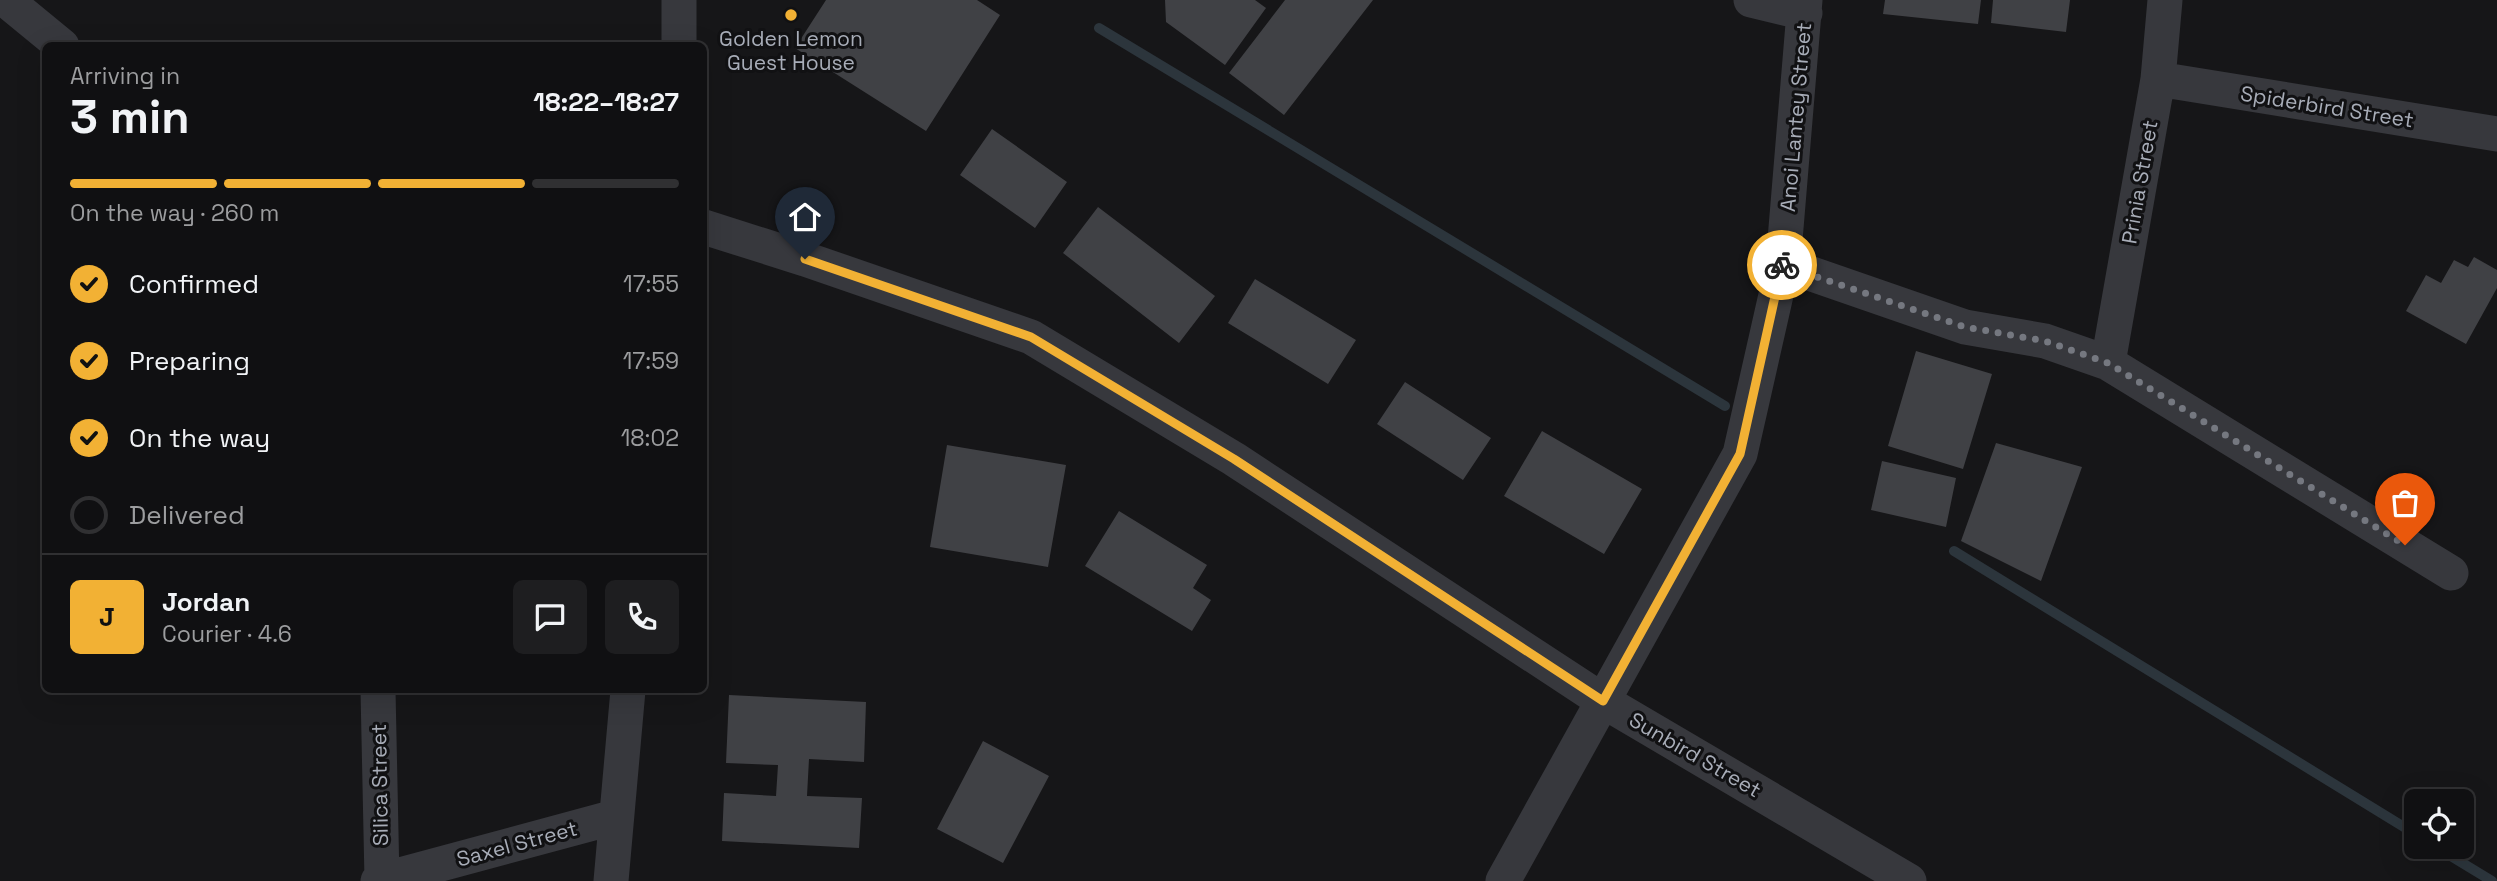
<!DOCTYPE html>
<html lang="en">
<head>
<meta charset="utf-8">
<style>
  :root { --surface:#101012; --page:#1e1e20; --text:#f1f3f6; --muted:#9c9d9f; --line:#303032; --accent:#f2b134 }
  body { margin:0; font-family:"Space Grotesk",sans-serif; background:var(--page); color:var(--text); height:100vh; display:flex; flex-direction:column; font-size:26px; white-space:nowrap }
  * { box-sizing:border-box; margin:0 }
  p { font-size:23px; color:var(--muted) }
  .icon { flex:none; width:38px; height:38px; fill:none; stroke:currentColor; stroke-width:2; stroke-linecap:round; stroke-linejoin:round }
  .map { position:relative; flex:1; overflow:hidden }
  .sheet { position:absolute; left:42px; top:42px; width:665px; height:651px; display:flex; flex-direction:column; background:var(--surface); border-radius:10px; box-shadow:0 7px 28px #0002,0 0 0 2px var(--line) }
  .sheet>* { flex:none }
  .controls { position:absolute; left:2404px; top:789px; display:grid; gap:14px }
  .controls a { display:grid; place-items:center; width:70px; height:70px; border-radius:10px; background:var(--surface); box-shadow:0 7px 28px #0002,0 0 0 2px var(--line); font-size:35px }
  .pin { position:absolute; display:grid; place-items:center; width:60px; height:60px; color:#fff; margin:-72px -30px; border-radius:50% 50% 50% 0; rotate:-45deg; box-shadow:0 0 7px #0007 }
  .pin .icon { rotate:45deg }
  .courier { position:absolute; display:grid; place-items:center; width:70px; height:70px; margin:-35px; border:5px solid #f2b134; border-radius:50%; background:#fff; color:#222; box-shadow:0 2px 9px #0007 }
  .head em { font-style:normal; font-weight:600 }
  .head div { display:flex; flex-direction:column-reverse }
  .head { display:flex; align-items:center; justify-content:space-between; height:119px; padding:0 28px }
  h1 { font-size:46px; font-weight:600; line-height:52px }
  .bar { display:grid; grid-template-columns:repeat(4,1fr); gap:10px 7px; align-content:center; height:84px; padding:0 28px }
  .bar i { height:9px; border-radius:5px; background:var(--line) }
  .bar .selected { background:var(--accent) }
  .bar p { grid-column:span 4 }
  .line { display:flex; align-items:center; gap:18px; padding:0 28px; border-top:2px solid var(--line) }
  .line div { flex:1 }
  .round { display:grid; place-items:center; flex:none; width:74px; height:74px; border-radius:10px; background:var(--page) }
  ol { padding:0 28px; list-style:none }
  li { display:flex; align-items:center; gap:21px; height:77px }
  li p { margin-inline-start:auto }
  li .icon { padding:7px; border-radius:50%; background:var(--accent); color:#111; stroke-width:4 }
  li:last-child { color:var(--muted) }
  li i { width:38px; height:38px; border:4px solid var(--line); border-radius:50% }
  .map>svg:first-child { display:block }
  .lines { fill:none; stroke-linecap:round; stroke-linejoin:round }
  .stream { stroke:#2c353c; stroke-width:10 }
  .building { fill:#404145 }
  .minor { stroke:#37383d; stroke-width:35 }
  .done { stroke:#757880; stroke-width:7; stroke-dasharray:0 12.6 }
  .route { stroke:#f2b134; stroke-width:9 }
  .poi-dot { fill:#f2b134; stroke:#111113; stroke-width:2.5 }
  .labels { text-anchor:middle; stroke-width:6; stroke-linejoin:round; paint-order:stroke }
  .poi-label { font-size:21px; fill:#a8adb8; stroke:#111113 }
  .street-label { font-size:21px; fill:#a8adb8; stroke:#111113 }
</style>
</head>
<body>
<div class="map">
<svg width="2497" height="881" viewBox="0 0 2497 881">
  <rect width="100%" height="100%" fill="#161618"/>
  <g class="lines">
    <path class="stream" d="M 1099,28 L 1725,406
      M 1954,551 L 2417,835
      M 2436,847 L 2492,881"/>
  </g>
  <path class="building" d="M 826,0 L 977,0 L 1000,15 L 926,131 L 795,48 Z
    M 1165,0 L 1255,0 L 1266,8 L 1225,65 L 1166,22 Z
    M 1285,0 L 1373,0 L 1284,115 L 1229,73 Z
    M 1885,0 L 1981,0 L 1978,24 L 1883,14 Z
    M 1993,0 L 2070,0 L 2066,32 L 1991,23 Z
    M 992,129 L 1067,182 L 1035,228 L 960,175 Z
    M 1098,207 L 1215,296 L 1179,343 L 1063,253 Z
    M 2474,257 L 2497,270 L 2497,288 L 2466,344 L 2406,311 L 2426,275 L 2441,283 L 2454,260 L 2468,267 Z
    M 1255,279 L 1356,340 L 1328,384 L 1228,323 Z
    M 1916,351 L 1992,374 L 1963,469 L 1888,446 Z
    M 1405,382 L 1491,438 L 1463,480 L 1377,424 Z
    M 1542,431 L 1642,489 L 1604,554 L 1504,496 Z
    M 1996,443 L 2082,467 L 2041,581 L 1961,541 Z
    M 947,445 L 1066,465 L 1048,567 L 930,547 Z
    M 1882,461 L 1956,478 L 1946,527 L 1871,510 Z
    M 1119,511 L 1207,565 L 1193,588 L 1211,600 L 1192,631 L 1085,566 Z
    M 729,695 L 866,702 L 864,762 L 809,759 L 807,796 L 862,798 L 859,848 L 722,841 L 724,793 L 776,796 L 778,765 L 726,763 Z
    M 983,741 L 1049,776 L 1003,863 L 937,829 Z"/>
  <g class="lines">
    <path class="minor" d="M 6,0 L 62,46
      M 1751,0 L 1805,13
      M 679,46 L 679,0
      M 2158,79 L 2497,134
      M 704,227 L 805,259 L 1031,337 L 1234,459 L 1603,701 L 1909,881
      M 1783,264 L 1965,327 L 2045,341 L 2108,363 L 2451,573
      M 2108,363 L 2158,79 L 2165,0
      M 378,690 L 382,880
      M 378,881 L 615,817
      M 611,881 L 628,690
      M 1503,881 L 1740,454 L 1783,264 L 1805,0"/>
  </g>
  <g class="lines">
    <path class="done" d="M 1782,265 L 1965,327 L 2045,341 L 2108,363 L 2405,545"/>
    <path class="route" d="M 805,259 L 1031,337 L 1234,459 L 1603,701 L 1740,454 L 1782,265"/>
  </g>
  <circle class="poi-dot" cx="791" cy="15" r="7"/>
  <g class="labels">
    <g class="poi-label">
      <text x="791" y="46">Golden Lemon<tspan x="791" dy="24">Guest House</tspan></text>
    </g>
    <g class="street-label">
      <text transform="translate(2327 107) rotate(9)" y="7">Spiderbird Street</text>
      <text transform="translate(1796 117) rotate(-85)" y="7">Anoi Lantey Street</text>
      <text transform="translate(2140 182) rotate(-80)" y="7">Prinia Street</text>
      <text transform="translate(1695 755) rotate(30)" y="7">Sunbird Street</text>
      <text transform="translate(380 785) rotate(-91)" y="7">Silica Street</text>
      <text transform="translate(517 844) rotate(-15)" y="7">Saxel Street</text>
    </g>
  </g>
</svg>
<div class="controls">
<a><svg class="icon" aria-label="locate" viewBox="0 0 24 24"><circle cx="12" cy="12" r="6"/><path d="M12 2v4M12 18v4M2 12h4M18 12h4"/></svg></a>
</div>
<div class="pin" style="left:2405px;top:545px;background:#ea580c"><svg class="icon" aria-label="bag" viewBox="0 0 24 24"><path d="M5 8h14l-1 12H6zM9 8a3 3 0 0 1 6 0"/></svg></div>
<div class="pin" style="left:805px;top:259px;background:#1f2937"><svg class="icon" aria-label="home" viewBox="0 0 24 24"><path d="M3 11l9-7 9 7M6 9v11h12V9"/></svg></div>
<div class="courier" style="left:1782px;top:265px"><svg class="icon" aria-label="bike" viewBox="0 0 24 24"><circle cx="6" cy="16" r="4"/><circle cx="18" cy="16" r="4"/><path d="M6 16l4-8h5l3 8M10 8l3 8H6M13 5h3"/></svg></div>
<section class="sheet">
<div class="head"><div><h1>3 min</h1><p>Arriving in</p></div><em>18:22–18:27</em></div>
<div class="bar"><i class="selected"></i><i class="selected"></i><i class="selected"></i><i></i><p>On the way · 260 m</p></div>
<ol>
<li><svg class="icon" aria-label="check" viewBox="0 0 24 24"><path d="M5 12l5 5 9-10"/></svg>Confirmed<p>17:55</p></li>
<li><svg class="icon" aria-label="check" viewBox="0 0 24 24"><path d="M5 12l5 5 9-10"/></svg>Preparing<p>17:59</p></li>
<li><svg class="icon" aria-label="check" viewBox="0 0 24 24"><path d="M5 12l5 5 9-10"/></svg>On the way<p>18:02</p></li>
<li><i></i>Delivered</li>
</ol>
<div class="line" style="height:126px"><b class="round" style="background:var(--accent);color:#111">J</b><div><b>Jordan</b><p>Courier · 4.6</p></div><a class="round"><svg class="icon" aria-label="chat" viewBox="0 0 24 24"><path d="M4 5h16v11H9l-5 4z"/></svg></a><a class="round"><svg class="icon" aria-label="phone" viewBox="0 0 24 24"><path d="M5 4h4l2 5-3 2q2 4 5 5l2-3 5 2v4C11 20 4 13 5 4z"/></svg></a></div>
</section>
</div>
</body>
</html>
